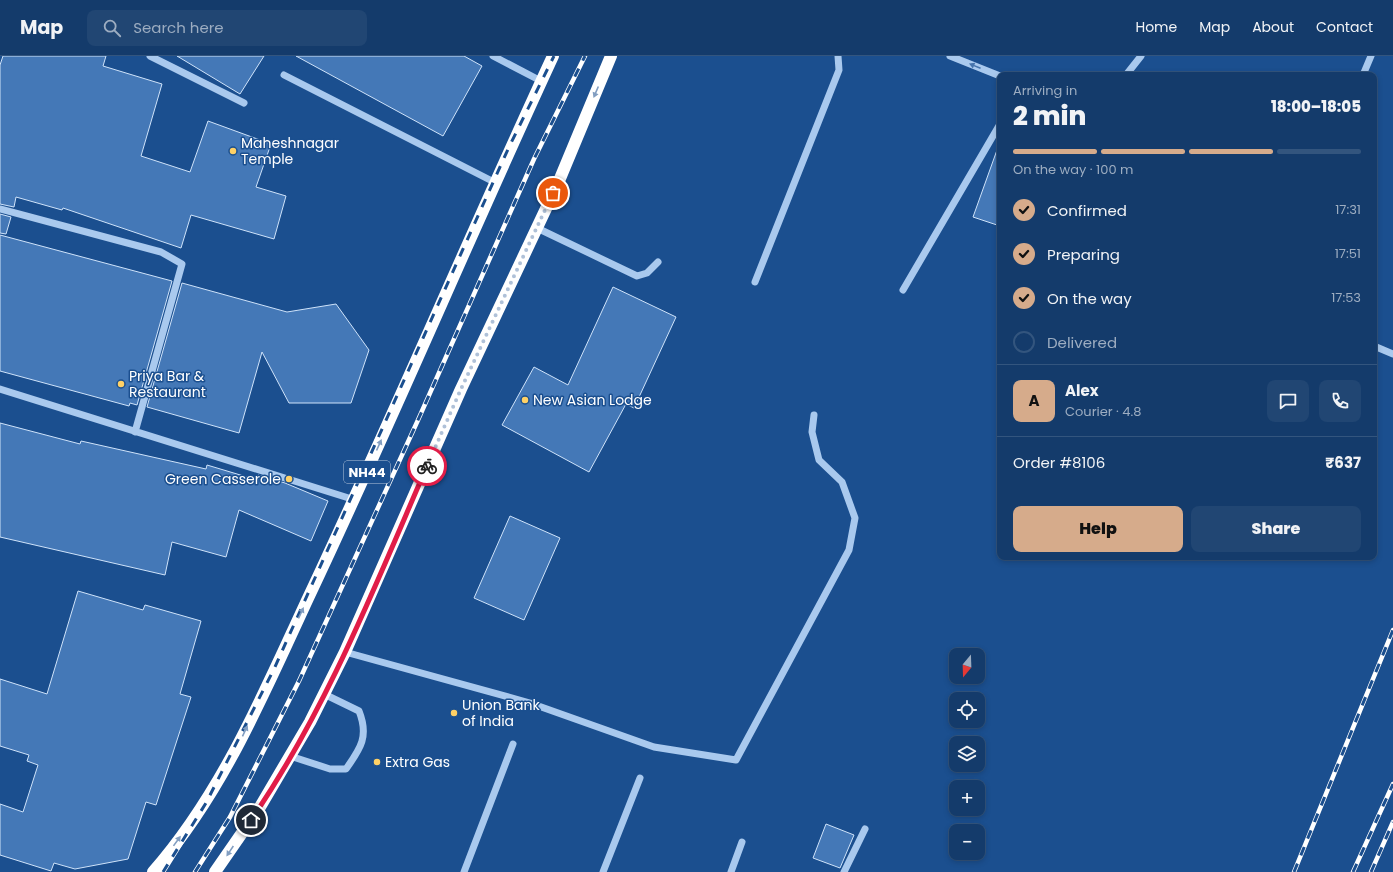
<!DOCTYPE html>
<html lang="en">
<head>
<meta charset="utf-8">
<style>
  :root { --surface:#143b6b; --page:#214673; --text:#f1f3f6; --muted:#9dadc1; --line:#33557e; --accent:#d6ab8b }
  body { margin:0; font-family:Poppins,sans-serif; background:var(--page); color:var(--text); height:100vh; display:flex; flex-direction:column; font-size:15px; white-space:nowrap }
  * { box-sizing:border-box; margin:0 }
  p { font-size:13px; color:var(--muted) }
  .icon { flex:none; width:22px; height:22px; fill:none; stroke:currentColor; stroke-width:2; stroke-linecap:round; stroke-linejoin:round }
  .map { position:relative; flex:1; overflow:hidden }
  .sheet { position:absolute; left:997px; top:16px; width:380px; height:488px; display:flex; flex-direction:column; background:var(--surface); border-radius:8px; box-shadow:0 2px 6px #0003,0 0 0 1px var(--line) }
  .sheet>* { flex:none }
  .needle { width:26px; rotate:199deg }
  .fabs { position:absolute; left:949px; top:592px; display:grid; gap:8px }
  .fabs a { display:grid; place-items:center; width:36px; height:36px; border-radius:8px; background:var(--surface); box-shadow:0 2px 6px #0003,0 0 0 1px var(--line); font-size:20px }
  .pin { position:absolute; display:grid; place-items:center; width:34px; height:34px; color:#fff; margin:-17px; border:2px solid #fff; border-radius:50%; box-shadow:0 1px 4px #0007 }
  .courier { position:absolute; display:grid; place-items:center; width:40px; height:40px; margin:-20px; border:3px solid #e11d48; border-radius:50%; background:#fff; color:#222; box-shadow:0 1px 5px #0007 }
  .headline em { font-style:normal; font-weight:800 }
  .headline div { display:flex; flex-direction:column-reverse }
  .headline { display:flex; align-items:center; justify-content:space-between; height:68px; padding:0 16px }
  h1 { font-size:26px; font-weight:800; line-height:30px }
  .bar { display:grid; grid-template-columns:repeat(4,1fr); gap:6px 4px; align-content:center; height:48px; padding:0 16px }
  .bar i { height:5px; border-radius:3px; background:var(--line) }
  .bar .active { background:var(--accent) }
  .bar p { grid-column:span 4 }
  .line { display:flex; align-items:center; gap:10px; padding:0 16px; border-top:1px solid var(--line) }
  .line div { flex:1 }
  .round { display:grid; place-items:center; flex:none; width:42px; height:42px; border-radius:8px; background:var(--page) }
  ol { padding:0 16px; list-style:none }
  li { display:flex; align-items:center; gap:12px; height:44px }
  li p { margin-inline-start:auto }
  li .icon { padding:4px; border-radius:50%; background:var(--accent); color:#111; stroke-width:4 }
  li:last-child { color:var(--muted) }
  li i { width:22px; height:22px; border:2px solid var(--line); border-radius:50% }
  .cta { display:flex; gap:8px; margin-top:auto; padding:8px 16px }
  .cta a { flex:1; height:46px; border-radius:8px; background:var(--accent); color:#111; font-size:16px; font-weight:800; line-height:46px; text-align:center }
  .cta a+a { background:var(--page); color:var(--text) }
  header { display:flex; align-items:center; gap:24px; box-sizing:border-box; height:56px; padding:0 20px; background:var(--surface); border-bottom:1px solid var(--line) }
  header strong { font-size:19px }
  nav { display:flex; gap:22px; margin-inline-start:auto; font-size:14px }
  .search { width:280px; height:36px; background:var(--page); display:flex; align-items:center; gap:10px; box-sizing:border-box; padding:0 14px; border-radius:8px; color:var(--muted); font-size:15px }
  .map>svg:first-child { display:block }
  .building { fill:#4478b7; stroke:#cfe3fa }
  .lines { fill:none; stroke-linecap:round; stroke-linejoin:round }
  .minor { stroke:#a9c9ee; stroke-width:7 }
  .highway { stroke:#fff; stroke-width:12 }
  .rail-casing { stroke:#fff; stroke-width:4.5 }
  .rail { stroke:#1b4f8f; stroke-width:3; stroke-dasharray:9; stroke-linecap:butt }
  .oneway { fill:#4674ac }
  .oneway2 { fill:#829ec1 }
  .done { stroke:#afc1d8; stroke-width:4; stroke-dasharray:0 7.2 }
  .route { stroke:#e11d48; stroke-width:5 }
  .poi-dot { fill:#ffd166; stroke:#1b4f8f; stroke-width:1.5 }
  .labels { text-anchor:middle; stroke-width:3; stroke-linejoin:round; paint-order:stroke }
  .shield { fill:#1b4f8f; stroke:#bbcadd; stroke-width:1 }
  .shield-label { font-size:13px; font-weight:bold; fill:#fff }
  .poi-label { font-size:14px; fill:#fff; stroke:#1b4f8f; text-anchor:start }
</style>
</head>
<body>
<header>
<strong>Map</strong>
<div class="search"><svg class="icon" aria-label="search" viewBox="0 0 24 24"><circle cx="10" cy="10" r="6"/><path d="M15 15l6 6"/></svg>Search here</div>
<nav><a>Home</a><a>Map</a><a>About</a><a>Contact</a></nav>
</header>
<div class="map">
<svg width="1393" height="816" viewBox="0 0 1393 816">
  <rect width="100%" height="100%" fill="#1b4f8f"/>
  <path class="building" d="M 3,0 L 106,0 L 103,10 L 162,28 L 141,100 L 190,116 L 208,65 L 271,88 L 256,131 L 286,140 L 274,183 L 191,159 L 181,192 L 63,152 L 62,154 L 16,141 L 14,151 L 0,148 L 0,9 Z
    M 177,0 L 264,0 L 240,38 Z
    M 296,0 L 464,0 L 482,10 L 443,80 Z
    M 997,94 L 1000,94 L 1000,170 L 973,161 Z
    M 0,158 L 11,161 L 6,178 L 0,177 Z
    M 0,179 L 172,225 L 137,349 L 130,347 L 129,350 L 0,315 Z
    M 182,227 L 287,256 L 336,248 L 369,294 L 351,347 L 289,347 L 262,296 L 239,377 L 147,351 Z
    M 613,231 L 676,261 L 634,352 L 626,348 L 589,416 L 502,369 L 534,311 L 568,329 Z
    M 0,367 L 80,388 L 81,385 L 206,413 L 207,409 L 257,424 L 258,419 L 285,427 L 328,445 L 311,485 L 239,454 L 226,501 L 172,486 L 165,519 L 0,481 Z
    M 510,460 L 560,482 L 524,564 L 474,542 Z
    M 78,535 L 143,554 L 145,549 L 201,565 L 180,638 L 191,641 L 156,749 L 146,746 L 128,803 L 75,813 L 54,807 L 51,815 L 0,799 L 0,748 L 23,756 L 38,709 L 27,705 L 29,699 L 0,690 L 0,623 L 47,638 Z
    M 826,768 L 854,779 L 840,812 L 813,802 Z"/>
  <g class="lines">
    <path class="minor" d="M 150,0 L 244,47
      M 493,0 L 541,25
      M 950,0 L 1000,20
      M 284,19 L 494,126
      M 1126,19 L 1141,0
      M 1363,19 L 1371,0
      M 0,153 L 161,196 L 182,208 L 135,376
      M 537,172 L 637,220 L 647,217 L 658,206
      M 755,226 L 839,14 L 838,0
      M 903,234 L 1000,68
      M 1374,290 L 1393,298
      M 0,333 L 355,444
      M 345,596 L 530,647 L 654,691 L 736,704 L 849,494 L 855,462 L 842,426 L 819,404 L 812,376 L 814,359
      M 290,700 L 330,713 L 346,713 C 361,692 369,680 359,655 L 324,638
      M 464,816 L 513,688
      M 603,816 L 640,722
      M 731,816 L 742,786
      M 844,816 L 865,773"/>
    <path class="highway" d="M 153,816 C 224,735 265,634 310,538 C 394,360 470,179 553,0
      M 215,816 L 260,751 L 310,666 L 345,596 L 461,333 L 559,125 L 611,0"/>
    <g class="rail-casing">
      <path id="rail" d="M 163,816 L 206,747 L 274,613 L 509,91 L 554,0
        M 195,816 L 230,761 L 299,625 L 418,364 L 534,103 L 585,0
        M 1294,816 L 1393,574
        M 1353,816 L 1393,728
        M 1371,816 L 1393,766"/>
    </g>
    <use href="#rail" class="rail"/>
  </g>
  <defs><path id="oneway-solid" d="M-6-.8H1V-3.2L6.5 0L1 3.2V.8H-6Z"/></defs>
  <use class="oneway" href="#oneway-solid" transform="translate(975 10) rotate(-158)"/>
  <g class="oneway2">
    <use href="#oneway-solid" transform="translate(596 36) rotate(113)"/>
    <use href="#oneway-solid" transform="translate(379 389) rotate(-66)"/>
    <use href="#oneway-solid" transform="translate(301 557) rotate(-65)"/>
    <use href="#oneway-solid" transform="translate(245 675) rotate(-65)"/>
    <use href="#oneway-solid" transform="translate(177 785) rotate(-54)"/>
    <use href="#oneway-solid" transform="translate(230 795) rotate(124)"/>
  </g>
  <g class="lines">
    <path class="done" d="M 427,410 L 461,333 L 553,137"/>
    <path class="route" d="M 251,764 C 326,655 375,530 427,410"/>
  </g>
  <g class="poi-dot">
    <circle cx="233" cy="95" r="4"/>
    <circle cx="121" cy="328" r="4"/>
    <circle cx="525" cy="344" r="4"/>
    <circle cx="289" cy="423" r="4"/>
    <circle cx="454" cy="657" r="4"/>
    <circle cx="377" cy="706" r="4"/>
  </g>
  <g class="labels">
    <rect class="shield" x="344" y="405" width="46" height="22" rx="3"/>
    <g class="shield-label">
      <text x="367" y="421">NH44</text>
    </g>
    <g class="poi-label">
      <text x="241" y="92">Maheshnagar<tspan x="241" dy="16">Temple</tspan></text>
      <text x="129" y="325">Priya Bar &amp;<tspan x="129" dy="16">Restaurant</tspan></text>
      <text x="533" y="349">New Asian Lodge</text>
      <text x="281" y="428" text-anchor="end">Green Casserole</text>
      <text x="462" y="654">Union Bank<tspan x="462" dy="16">of India</tspan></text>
      <text x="385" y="711">Extra Gas</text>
    </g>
  </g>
</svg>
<div class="fabs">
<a><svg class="needle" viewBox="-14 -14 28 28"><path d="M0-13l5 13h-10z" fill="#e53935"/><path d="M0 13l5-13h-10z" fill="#9dadc1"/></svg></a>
<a><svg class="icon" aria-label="locate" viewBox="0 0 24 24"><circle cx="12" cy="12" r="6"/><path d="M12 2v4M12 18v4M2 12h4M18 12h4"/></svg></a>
<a><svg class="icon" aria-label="layers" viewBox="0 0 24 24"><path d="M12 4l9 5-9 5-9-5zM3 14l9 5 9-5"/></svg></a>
<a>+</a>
<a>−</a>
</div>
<div class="pin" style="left:553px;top:137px;background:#ea580c"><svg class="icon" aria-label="bag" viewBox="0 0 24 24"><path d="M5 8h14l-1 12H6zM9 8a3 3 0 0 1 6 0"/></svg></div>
<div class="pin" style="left:251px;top:764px;background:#1f2937"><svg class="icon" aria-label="home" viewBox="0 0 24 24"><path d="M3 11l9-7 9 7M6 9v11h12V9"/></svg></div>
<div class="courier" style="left:427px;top:410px"><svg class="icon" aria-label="bike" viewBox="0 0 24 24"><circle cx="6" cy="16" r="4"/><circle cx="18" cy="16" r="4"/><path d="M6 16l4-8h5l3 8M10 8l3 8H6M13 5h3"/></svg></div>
<section class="sheet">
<div class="headline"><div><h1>2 min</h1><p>Arriving in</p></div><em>18:00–18:05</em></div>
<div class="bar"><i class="active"></i><i class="active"></i><i class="active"></i><i></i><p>On the way · 100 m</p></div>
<ol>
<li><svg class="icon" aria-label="check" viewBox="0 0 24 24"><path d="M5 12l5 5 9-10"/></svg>Confirmed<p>17:31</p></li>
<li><svg class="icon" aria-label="check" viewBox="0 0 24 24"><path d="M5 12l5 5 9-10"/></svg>Preparing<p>17:51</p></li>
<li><svg class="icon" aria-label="check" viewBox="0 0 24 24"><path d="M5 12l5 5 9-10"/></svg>On the way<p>17:53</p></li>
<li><i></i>Delivered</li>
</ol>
<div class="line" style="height:72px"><b class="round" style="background:var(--accent);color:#111">A</b><div><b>Alex</b><p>Courier · 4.8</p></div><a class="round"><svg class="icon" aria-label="chat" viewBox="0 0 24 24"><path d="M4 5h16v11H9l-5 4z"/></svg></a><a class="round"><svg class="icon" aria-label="phone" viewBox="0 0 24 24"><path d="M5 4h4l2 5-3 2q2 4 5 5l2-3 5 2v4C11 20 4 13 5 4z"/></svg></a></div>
<div class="line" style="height:52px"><div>Order #8106</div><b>₹637</b></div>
<div class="cta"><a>Help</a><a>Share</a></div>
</section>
</div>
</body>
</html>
